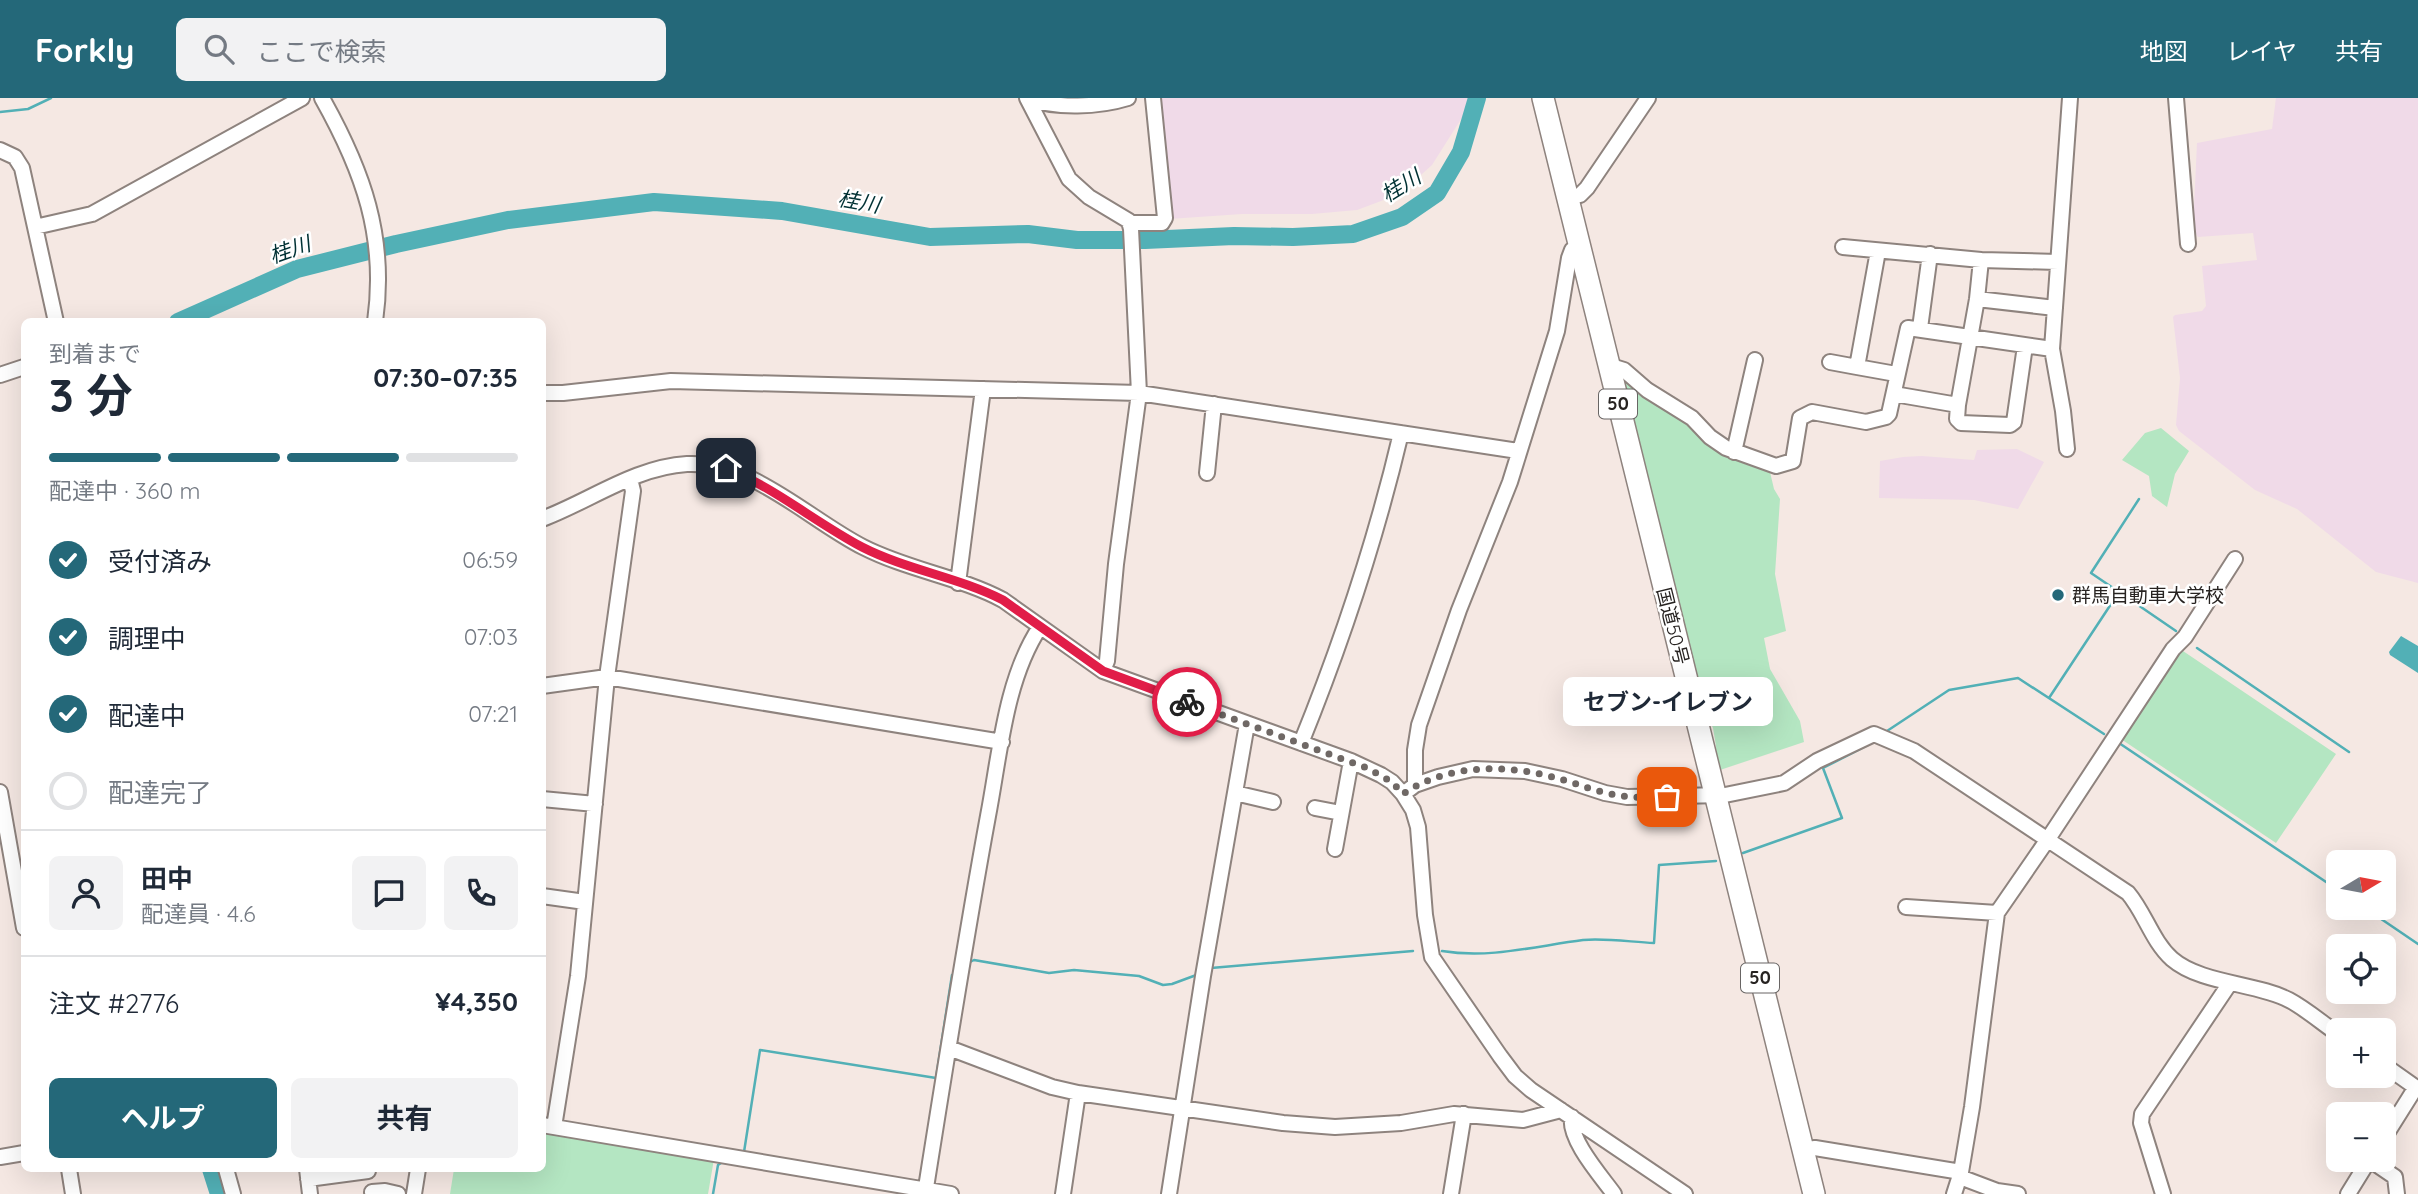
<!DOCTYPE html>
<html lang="ja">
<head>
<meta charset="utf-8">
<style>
  :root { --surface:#fff; --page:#f2f2f3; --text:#1f2937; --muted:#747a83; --line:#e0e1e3; --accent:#246879 }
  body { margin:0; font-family:Quicksand,"Noto Sans JP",sans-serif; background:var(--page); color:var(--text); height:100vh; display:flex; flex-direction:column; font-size:26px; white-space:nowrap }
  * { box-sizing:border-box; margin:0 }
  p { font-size:23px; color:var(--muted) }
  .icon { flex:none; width:38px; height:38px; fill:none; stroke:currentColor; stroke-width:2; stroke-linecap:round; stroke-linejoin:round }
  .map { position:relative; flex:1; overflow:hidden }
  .details { position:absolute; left:21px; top:220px; width:525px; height:854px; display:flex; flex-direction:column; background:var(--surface); border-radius:10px; box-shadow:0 7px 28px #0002 }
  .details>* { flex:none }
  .needle { width:46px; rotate:80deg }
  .tools { position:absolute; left:2326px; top:752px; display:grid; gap:14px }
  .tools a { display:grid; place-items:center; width:70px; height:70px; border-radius:10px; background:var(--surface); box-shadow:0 7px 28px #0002; font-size:35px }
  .pin { position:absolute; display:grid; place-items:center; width:60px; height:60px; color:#fff; margin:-30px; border-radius:14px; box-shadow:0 4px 10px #0006 }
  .courier { position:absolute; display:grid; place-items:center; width:70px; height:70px; margin:-35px; border:5px solid #e11d48; border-radius:50%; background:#fff; color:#222; box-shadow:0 2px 9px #0007 }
  .bubble { position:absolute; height:49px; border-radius:10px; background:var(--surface); box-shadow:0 7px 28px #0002; font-size:23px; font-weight:700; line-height:49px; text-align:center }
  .overview em { font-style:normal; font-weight:700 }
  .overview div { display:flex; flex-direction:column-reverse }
  .overview { display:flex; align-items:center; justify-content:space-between; height:119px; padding:0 28px }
  h1 { font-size:46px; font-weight:700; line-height:52px }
  .bar { display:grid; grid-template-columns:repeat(4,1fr); gap:10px 7px; align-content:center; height:84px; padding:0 28px }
  .bar i { height:9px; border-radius:5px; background:var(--line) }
  .bar .current { background:var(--accent) }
  .bar p { grid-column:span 4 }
  .line { display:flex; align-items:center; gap:18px; padding:0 28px; border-top:2px solid var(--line) }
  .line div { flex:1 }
  .round { display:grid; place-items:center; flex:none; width:74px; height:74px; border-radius:10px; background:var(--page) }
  ol { padding:0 28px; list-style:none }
  li { display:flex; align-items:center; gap:21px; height:77px }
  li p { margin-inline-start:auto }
  li .icon { padding:7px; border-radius:50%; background:var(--accent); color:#fff; stroke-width:4 }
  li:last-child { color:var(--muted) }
  li i { width:38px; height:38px; border:4px solid var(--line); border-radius:50% }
  .button { display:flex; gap:14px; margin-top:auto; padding:14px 28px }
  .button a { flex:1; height:80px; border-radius:10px; background:var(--accent); color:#fff; font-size:28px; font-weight:700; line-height:80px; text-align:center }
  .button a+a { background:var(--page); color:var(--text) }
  header { display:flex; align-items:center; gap:42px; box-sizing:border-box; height:98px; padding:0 35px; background:var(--accent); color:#fff }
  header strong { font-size:33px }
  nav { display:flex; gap:38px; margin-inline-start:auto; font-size:24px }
  .search { width:490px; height:63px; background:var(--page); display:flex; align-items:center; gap:18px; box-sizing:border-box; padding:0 24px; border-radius:10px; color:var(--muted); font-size:26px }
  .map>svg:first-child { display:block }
  .industrial { fill:#f0dae8 }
  .green { fill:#b4e6c2 }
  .water { fill:#52b0b6 }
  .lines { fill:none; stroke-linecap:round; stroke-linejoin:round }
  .stream { stroke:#52b0b6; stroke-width:2.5 }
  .river { stroke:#52b0b6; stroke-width:18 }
  .minor-casing { stroke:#8e837e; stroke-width:18 }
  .highway-casing { stroke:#8e837e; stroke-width:24 }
  .minor { stroke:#fff; stroke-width:14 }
  .highway { stroke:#fff; stroke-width:21 }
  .done { stroke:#6f6865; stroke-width:7; stroke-dasharray:0 12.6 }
  .route { stroke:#e11d48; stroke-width:9 }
  .poi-dot { fill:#246879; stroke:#fff; stroke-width:2.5 }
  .labels { text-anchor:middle; stroke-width:5; stroke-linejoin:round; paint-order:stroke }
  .shield { fill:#fff; stroke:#686564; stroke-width:2 }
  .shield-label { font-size:18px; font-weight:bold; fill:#272321 }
  .poi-label { font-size:19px; fill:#272321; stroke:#fff; text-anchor:start }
  .street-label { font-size:19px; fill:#272321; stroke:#fff }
  .water-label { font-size:21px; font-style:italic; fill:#013134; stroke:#fff }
</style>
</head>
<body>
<header>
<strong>Forkly</strong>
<div class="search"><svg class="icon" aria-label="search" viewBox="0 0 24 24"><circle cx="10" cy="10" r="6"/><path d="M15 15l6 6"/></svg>ここで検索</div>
<nav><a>地図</a><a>レイヤ</a><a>共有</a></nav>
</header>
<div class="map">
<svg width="2418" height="1096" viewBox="0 0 2418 1096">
  <rect width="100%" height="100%" fill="#f5e8e3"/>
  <path class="industrial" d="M 1155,0 L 1469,0 L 1463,18 L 1432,67 L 1402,94 L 1381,103 L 1357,112 L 1312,116 L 1242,116 L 1169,121 Z
    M 2276,0 L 2418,0 L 2418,485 L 2376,474 L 2297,411 L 2255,392 L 2179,333 L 2176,327 L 2180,280 L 2173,219 L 2175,217 L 2202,213 L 2206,208 L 2202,168 L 2257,162 L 2253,135 L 2198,139 L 2193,131 L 2197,45 L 2272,31 Z
    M 2017,351 L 2044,364 L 2018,411 L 1974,402 L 1879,400 L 1880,363 L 1903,359 L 1922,358 L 1974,362 L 1977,352 Z"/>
  <path class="green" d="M 1620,278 L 1770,374 L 1774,391 L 1780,401 L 1775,476 L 1786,533 L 1764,540 L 1770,571 L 1800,623 L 1804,644 L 1717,673 L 1716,648 L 1713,630 L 1698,596 Z
    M 2161,330 L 2189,353 L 2175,376 L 2167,409 L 2152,398 L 2149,378 L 2122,362 L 2145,335 Z
    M 2179,553 L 2183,553 L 2336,656 L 2276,745 L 2121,641 Z
    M 543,1034 L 714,1061 L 708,1096 L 450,1096 L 454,1071 L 542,1071 Z"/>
  <path class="water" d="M 2401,538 L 2418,548 L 2418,575 L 2390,557 L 2389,554 Z"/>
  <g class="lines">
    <path class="stream" d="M 0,14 L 28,11 L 51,0
      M 2119,494 L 2091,475 L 2139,401
      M 2197,550 L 2349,654
      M 2049,600 L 2119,494 L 2176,533
      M 1887,633 L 1949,592 L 2018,580 L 2104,636
      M 2119,645 L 2338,792
      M 1743,755 L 1842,720 L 1823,670 L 1868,647
      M 2365,810 L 2418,846
      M 1442,853 C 1490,861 1536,848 1583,842 C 1606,840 1631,844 1654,845 L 1659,767 L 1716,763
      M 970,864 L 974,862 L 1049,875 L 1074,872 L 1139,878 L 1163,887 L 1172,886 L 1199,876
      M 1211,870 L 1413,853
      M 744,1054 L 760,952 L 936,980 L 952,877
      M 713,1096 L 718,1067 L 724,1063"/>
    <path class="river" d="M 178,224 L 297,171 L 396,146 L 508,122 L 654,104 L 782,113 L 930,139 L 1028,136 L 1077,142 L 1145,142 L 1234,138 L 1293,139 L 1353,136 L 1402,119 L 1437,95 L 1461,54 L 1477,0
      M 211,1071 L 219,1096"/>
    <g class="minor-casing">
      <path id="minor" d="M 322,0 C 363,73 387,139 375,224
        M 1027,0 L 1069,81 L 1089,99 L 1129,123 L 1131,131 L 1139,295 L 1116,466 L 1107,563 L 1103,573
        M 1027,0 C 1056,11 1099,9 1128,0
        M 2176,0 L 2188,146
        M 0,52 L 15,59 L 22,70 L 56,224
        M 1567,100 L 1580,97 L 1587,90 L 1648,0
        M 1129,125 L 1162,125 L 1165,120 L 1153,0
        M 35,129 L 92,116 L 302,0
        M 1843,149 L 1981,162 L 2058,164
        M 1878,153 L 1857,269 L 1896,276
        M 1981,162 L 1977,201 L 1958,307 L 1957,321 L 1961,325 L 2010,327 L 2014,324 L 2025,248
        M 1977,201 L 2055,210
        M 1920,230 L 1930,156
        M 1830,264 L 1857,269
        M 1608,267 L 1624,272 L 1647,292 L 1692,320 L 1710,339 L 1726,350 L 1776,368 L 1793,363 L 1800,320 L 1812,314 L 1866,324 L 1886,319 L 1889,316 L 1908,230 L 2052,251
        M 0,277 L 24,269
        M 542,295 L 563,295 L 671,283 L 1139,295 L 1518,353
        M 1894,296 L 1958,307
        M 2067,351 L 2063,313 L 2052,251 L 2070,0
        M 1734,354 L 1755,262
        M 1207,375 L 1214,306
        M 542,421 C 590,403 635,369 687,366 C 752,363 808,421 863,449 C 908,472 960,479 1003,502 L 1103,573 L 1351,663 L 1381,677 L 1392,684 L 1403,696 L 1413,712 L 1418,729 L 1425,817 L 1432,859 L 1500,958 L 1515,978 L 1531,992 L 1685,1096
        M 958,485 L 983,291
        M 542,588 L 607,579 L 1002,644
        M 1301,645 C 1342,544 1376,441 1401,335
        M 1415,687 L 1415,652 L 1419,627 L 1459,512 L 1510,384 L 1557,233 L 1569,160 L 1572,152 L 1579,149
        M 0,694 L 24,830
        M 1235,695 L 1273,704
        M 1403,696 L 1415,687 L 1438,679 L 1473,671 L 1525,673 L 1562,681 L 1605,695 L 1627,699 L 1725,697 L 1784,685 L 1817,663 L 1874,636 L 1914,653 L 2128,795 C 2145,815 2152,843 2172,861 C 2201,886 2257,885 2289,902 C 2306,911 2322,925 2338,936
        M 542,701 L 595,706
        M 1315,710 L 1341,715
        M 1335,751 L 1351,663
        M 542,798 L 585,804
        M 1906,809 L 1997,815
        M 949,950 L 1052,989 L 1078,995 L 1283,1025 L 1335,1029 L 1401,1025 L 1454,1016 L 1523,1022 L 1561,1012
        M 2384,967 L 2418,991
        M 1572,1019 C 1568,1041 1601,1078 1614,1096
        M 542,1027 L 951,1096
        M 554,1029 L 578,878 L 607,579 L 633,393 L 630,381
        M 2384,1040 L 2416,989
        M 1803,1052 L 1815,1050 L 1961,1074
        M 0,1059 L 24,1055
        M 2370,1062 L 2395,1079 L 2397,1096
        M 69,1071 L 73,1096
        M 226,1071 L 233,1096
        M 307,1071 L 310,1096
        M 1960,1079 L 1997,1093 L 2018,1096
        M 308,1081 L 368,1073
        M 372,1094 L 385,1093 L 398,1096
        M 414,1096 L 418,1071
        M 925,1096 C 945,970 965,843 988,718 C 1000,656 1005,582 1040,529
        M 1063,1096 L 1078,995
        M 1169,1096 L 1203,878 L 1247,626
        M 1451,1096 L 1464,1016
        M 1954,1096 L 1961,1074 L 1972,1009 L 1997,815 L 2048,741 L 2173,551 L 2185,539 L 2235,461
        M 2163,1096 L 2141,1025 L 2142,1016 L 2230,885
        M 2348,1096 L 2369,1062"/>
    </g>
    <g class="highway-casing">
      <path id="highway" d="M 1543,0 L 1814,1096"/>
    </g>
    <use href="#minor" class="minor"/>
    <use href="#highway" class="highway"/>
  </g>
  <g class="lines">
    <path class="done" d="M 1187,604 L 1367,670 L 1392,684 L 1403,696 C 1448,665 1509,666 1560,681 C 1576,685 1591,692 1607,695 C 1627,700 1646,700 1667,699"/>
    <path class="route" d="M 726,370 C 775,390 815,424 862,449 C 907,472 958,479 1003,502 L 1103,573 L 1187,604"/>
  </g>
  <circle class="poi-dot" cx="2058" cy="497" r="7"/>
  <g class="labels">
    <g class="shield">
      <rect x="1599" y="291.5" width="38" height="29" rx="5"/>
      <rect x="1741" y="865.5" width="38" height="29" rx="5"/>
    </g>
    <g class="shield-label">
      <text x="1618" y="312">50</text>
      <text x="1760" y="886">50</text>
    </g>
    <g class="poi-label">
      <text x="2072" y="504">群馬自動車大学校</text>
    </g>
    <g class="street-label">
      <text transform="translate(1673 528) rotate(76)" y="7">国道50号</text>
    </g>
    <g class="water-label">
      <text transform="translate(1401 88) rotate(-32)" y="7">桂川</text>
      <text transform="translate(859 104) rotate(10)" y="7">桂川</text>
      <text transform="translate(290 152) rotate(-19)" y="7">桂川</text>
    </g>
  </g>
</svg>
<div class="tools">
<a><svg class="needle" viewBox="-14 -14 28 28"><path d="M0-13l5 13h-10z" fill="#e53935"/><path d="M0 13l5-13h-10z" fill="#747a83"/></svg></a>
<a><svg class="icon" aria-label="locate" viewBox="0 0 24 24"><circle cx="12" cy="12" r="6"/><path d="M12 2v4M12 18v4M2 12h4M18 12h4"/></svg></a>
<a>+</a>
<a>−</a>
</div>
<div class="pin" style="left:1667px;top:699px;background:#ea580c"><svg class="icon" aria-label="bag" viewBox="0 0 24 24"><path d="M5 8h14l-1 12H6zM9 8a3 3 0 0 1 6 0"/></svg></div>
<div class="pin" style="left:726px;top:370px;background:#1f2937"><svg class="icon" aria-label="home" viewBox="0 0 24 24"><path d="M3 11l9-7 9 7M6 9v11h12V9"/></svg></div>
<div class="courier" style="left:1187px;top:604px"><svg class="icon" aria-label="bike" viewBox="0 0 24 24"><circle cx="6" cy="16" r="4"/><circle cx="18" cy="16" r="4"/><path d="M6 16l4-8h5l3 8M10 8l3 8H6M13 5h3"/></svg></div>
<div class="bubble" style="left:1563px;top:579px;width:210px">セブン-イレブン</div>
<section class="details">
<div class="overview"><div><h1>3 分</h1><p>到着まで</p></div><em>07:30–07:35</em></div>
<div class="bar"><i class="current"></i><i class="current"></i><i class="current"></i><i></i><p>配達中 · 360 m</p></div>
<ol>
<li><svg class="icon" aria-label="check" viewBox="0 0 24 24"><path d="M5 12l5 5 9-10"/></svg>受付済み<p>06:59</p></li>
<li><svg class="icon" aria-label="check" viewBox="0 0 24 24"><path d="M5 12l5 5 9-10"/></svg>調理中<p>07:03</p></li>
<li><svg class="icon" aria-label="check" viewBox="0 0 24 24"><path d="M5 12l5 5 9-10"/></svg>配達中<p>07:21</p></li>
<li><i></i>配達完了</li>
</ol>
<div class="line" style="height:126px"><a class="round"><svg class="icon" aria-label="person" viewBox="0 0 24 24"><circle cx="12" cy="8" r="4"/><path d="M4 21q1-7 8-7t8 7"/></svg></a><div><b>田中</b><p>配達員 · 4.6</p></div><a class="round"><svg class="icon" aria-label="chat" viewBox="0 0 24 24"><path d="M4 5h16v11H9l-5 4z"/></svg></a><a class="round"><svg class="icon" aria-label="phone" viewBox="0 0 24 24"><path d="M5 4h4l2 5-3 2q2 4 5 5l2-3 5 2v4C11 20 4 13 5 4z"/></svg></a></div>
<div class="line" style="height:91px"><div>注文 #2776</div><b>¥4,350</b></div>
<div class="button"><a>ヘルプ</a><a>共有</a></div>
</section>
</div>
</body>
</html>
